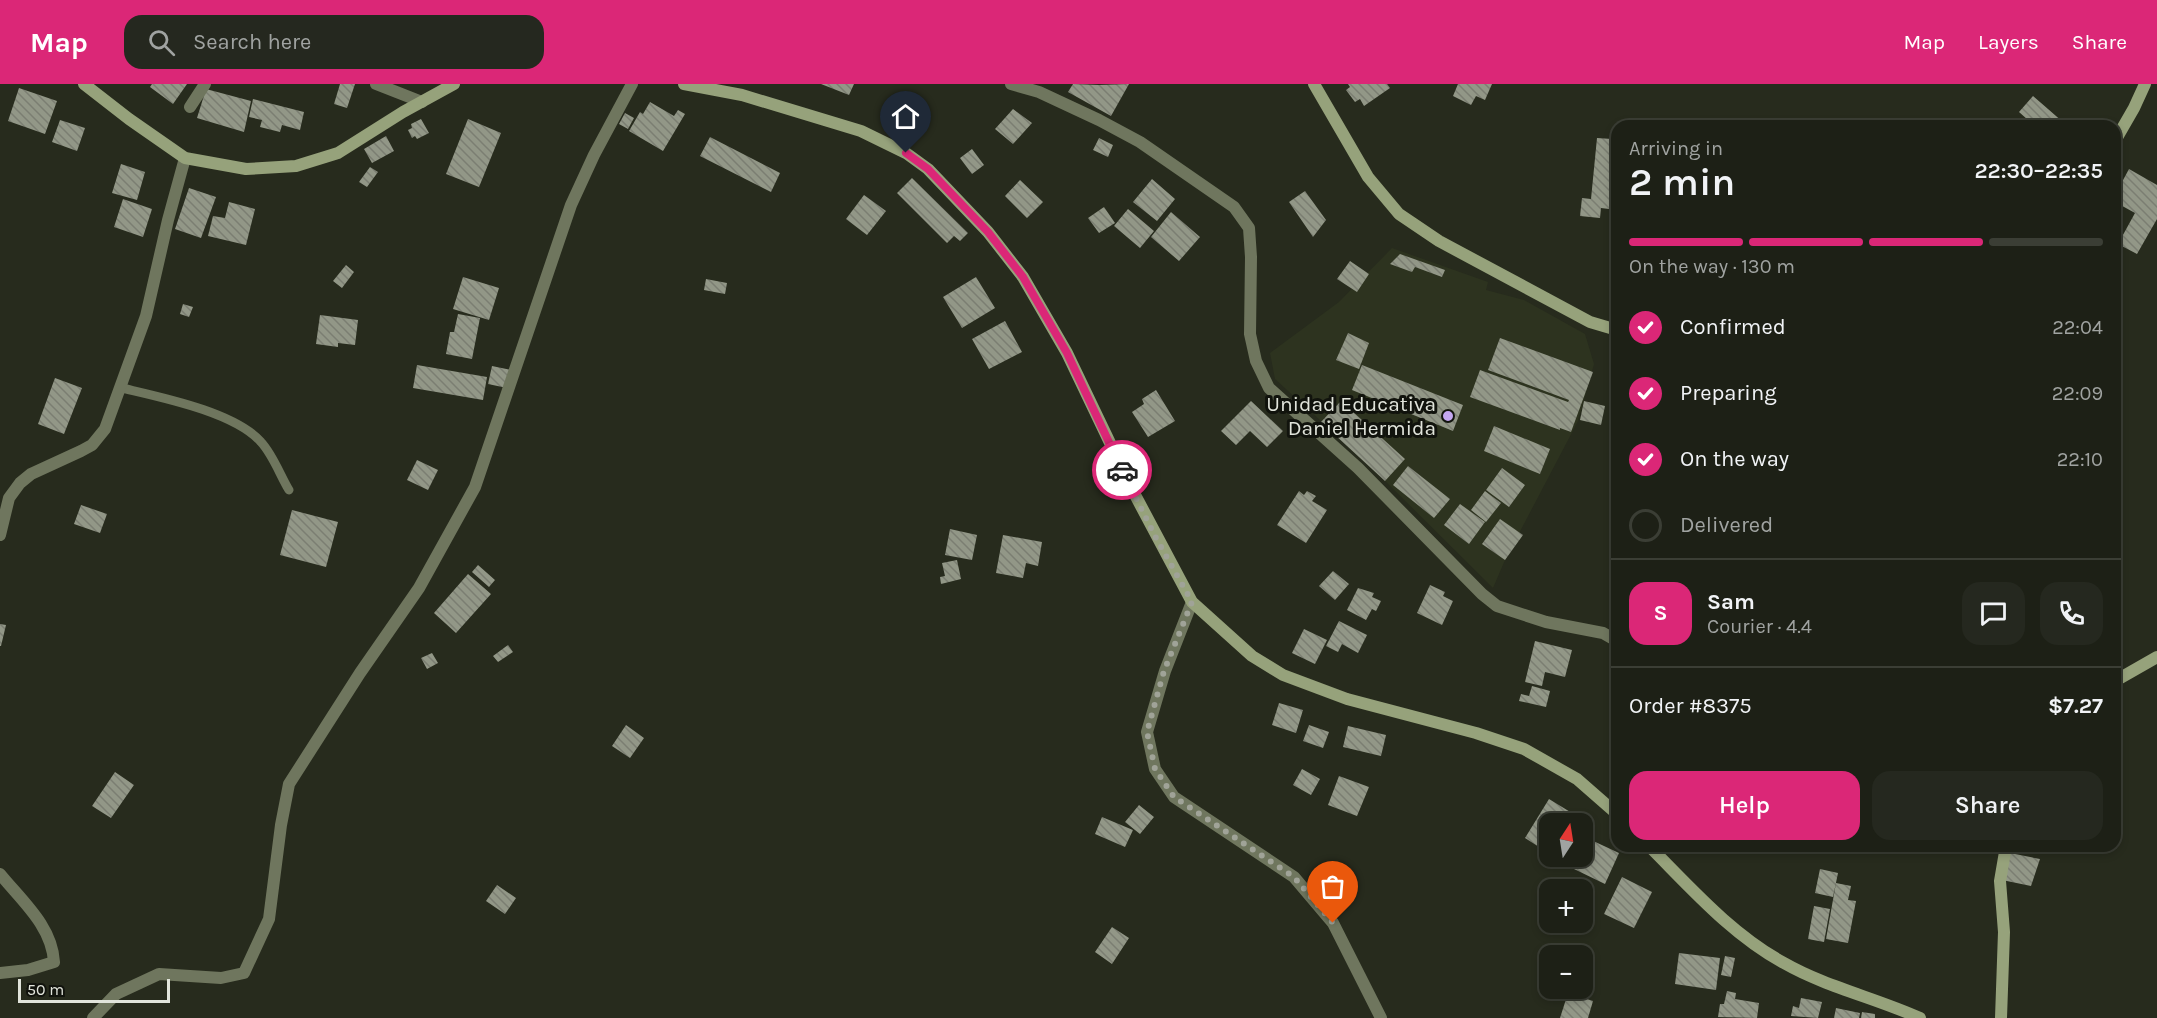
<!DOCTYPE html>
<html lang="en">
<head>
<meta charset="utf-8">
<style>
  :root { --surface:#1d2016; --page:#25281f; --text:#f1f3f6; --muted:#a0a3a1; --line:#3b3e35; --accent:#db2777 }
  body { margin:0; font-family:Karla,sans-serif; background:var(--page); color:var(--text); height:100vh; display:flex; flex-direction:column; font-size:22px; white-space:nowrap }
  * { box-sizing:border-box; margin:0 }
  p { font-size:20px; color:var(--muted) }
  .icon { flex:none; width:33px; height:33px; fill:none; stroke:currentColor; stroke-width:2; stroke-linecap:round; stroke-linejoin:round }
  .map { position:relative; flex:1; overflow:hidden }
  .side { position:absolute; left:1611px; top:36px; width:510px; height:732px; display:flex; flex-direction:column; background:var(--surface); border-radius:18px; box-shadow:0 3px 9px #0003,0 0 0 2px var(--line) }
  .side>* { flex:none }
  .needle { width:39px; rotate:12deg }
  .fabs { position:absolute; left:1539px; top:729px; display:grid; gap:12px }
  .fabs a { display:grid; place-items:center; width:54px; height:54px; border-radius:12px; background:var(--surface); box-shadow:0 3px 9px #0003,0 0 0 2px var(--line); font-size:30px }
  .scale { position:absolute; left:18px; bottom:15px; width:152px; box-sizing:border-box; padding-left:6px; border:3px solid #e1e4db; border-top:0; font-size:16px; line-height:21px; white-space:nowrap; color:#e1e4db; -webkit-text-stroke:4px #11130d; paint-order:stroke }
  .pin { position:absolute; display:grid; place-items:center; width:51px; height:51px; color:#fff; margin:-62px -26px; border-radius:50% 50% 50% 0; rotate:-45deg; box-shadow:0 0 6px #0007 }
  .pin .icon { rotate:45deg }
  .courier { position:absolute; display:grid; place-items:center; width:60px; height:60px; margin:-30px; border:4px solid #db2777; border-radius:50%; background:#fff; color:#222; box-shadow:0 2px 8px #0007 }
  .head em { font-style:normal; font-weight:600 }
  .head div { display:flex; flex-direction:column-reverse }
  .head { display:flex; align-items:center; justify-content:space-between; height:102px; padding:0 18px }
  h1 { font-size:39px; font-weight:600; line-height:45px }
  .bar { display:grid; grid-template-columns:repeat(4,1fr); gap:9px 6px; align-content:center; height:72px; padding:0 18px }
  .bar i { height:8px; border-radius:4px; background:var(--line) }
  .bar .current { background:var(--accent) }
  .bar p { grid-column:span 4 }
  .line { display:flex; align-items:center; gap:15px; padding:0 18px; border-top:2px solid var(--line) }
  .line div { flex:1 }
  .round { display:grid; place-items:center; flex:none; width:63px; height:63px; border-radius:18px; background:var(--page) }
  ol { padding:0 18px; list-style:none }
  li { display:flex; align-items:center; gap:18px; height:66px }
  li p { margin-inline-start:auto }
  li .icon { padding:6px; border-radius:50%; background:var(--accent); color:#fff; stroke-width:4 }
  li:last-child { color:var(--muted) }
  li i { width:33px; height:33px; border:3px solid var(--line); border-radius:50% }
  .action { display:flex; gap:12px; margin-top:auto; padding:12px 18px }
  .action a { flex:1; height:69px; border-radius:18px; background:var(--accent); color:#fff; font-size:24px; font-weight:600; line-height:69px; text-align:center }
  .action a+a { background:var(--page); color:var(--text) }
  header { display:flex; align-items:center; gap:36px; box-sizing:border-box; height:84px; padding:0 30px; background:var(--accent); color:#fff }
  header strong { font-size:28px }
  nav { display:flex; gap:33px; margin-inline-start:auto; font-size:21px }
  .search { width:420px; height:54px; background:var(--page); display:flex; align-items:center; gap:15px; box-sizing:border-box; padding:0 21px; border-radius:18px; color:var(--muted); font-size:22px }
  .map>svg:first-child { display:block }
  .built { fill:#2d331f }
  .building { fill:url(#building-back-hatch) }
  .lines { fill:none; stroke-linecap:round; stroke-linejoin:round }
  .lane { stroke:#6f765e; stroke-width:9 }
  .street { stroke:#6f765e; stroke-width:12 }
  .secondary { stroke:#96a27b; stroke-width:12 }
  .done { stroke:#a0a398; stroke-width:6; stroke-dasharray:0 10.8 }
  .route { stroke:#db2777; stroke-width:8 }
  .poi-dot { fill:#c4a7f1; stroke:#11130d; stroke-width:2 }
  .labels { text-anchor:middle; stroke-width:6; stroke-linejoin:round; paint-order:stroke }
  .poi-label { font-size:21px; fill:#e1e4db; stroke:#11130d; text-anchor:end }
</style>
</head>
<body>
<header>
<strong>Map</strong>
<div class="search"><svg class="icon" aria-label="search" viewBox="0 0 24 24"><circle cx="10" cy="10" r="6"/><path d="M15 15l6 6"/></svg>Search here</div>
<nav><a>Map</a><a>Layers</a><a>Share</a></nav>
</header>
<div class="map">
<svg width="2157" height="934" viewBox="0 0 2157 934">
  <defs>
    <pattern id="building-back-hatch" width="6" height="6" patternUnits="userSpaceOnUse" patternTransform="scale(1.5)"><rect width="6" height="6" fill="#929787"/><path d="M-1 5l2 2M0 0l6 6M5-1l2 2" fill="none" stroke="#7b7e72"/></pattern>
  </defs>
  <rect width="100%" height="100%" fill="#272b1d"/>
  <path class="built" d="M 1392,164 L 1488,198 L 1486,206 L 1524,216 L 1585,250 L 1594,280 L 1578,337 L 1505,476 L 1493,504 L 1366,378 L 1275,295 L 1270,269 L 1339,218 Z"/>
  <path class="building" d="M 152,0 L 187,0 L 173,20 L 150,3 Z
    M 340,0 L 355,0 L 347,24 L 334,20 Z
    M 821,0 L 854,0 L 849,11 Z
    M 1073,0 L 1099,1 L 1129,0 L 1111,32 L 1068,8 Z
    M 1348,0 L 1387,0 L 1390,4 L 1364,22 L 1360,15 L 1355,18 L 1346,6 L 1350,3 Z
    M 1458,0 L 1492,0 L 1485,16 L 1476,12 L 1471,21 L 1453,12 Z
    M 19,4 L 57,17 L 45,50 L 8,37 Z
    M 206,5 L 251,17 L 244,48 L 197,34 Z
    M 2033,12 L 2063,38 L 2060,42 L 2035,42 L 2019,28 Z
    M 253,15 L 304,28 L 300,46 L 282,41 L 280,48 L 260,43 L 262,36 L 249,33 Z
    M 650,18 L 674,32 L 678,26 L 685,30 L 663,67 L 629,47 L 640,28 L 643,30 Z
    M 1013,25 L 1032,39 L 1013,60 L 995,45 Z
    M 625,29 L 634,34 L 628,45 L 619,40 Z
    M 421,35 L 429,49 L 417,55 L 415,52 L 412,54 L 408,46 L 412,44 L 411,40 Z
    M 468,35 L 501,49 L 479,103 L 446,90 Z
    M 60,36 L 85,44 L 77,67 L 52,58 Z
    M 1612,45 L 1617,45 L 1617,131 L 1609,130 L 1609,125 L 1601,124 L 1600,134 L 1580,132 L 1582,114 L 1591,115 L 1597,54 L 1612,55 Z
    M 386,52 L 394,67 L 372,79 L 364,65 Z
    M 710,53 L 780,89 L 771,108 L 700,72 Z
    M 1099,54 L 1113,61 L 1108,73 L 1093,66 Z
    M 972,65 L 984,81 L 972,90 L 960,74 Z
    M 121,80 L 145,88 L 137,116 L 112,109 Z
    M 370,83 L 378,88 L 367,103 L 359,98 Z
    M 2129,85 L 2157,101 L 2157,135 L 2137,170 L 2118,160 L 2135,129 L 2115,118 L 2115,111 Z
    M 912,94 L 968,149 L 960,157 L 954,152 L 947,159 L 897,109 Z
    M 1152,95 L 1175,115 L 1157,137 L 1133,118 Z
    M 1020,96 L 1043,118 L 1027,134 L 1005,112 Z
    M 189,104 L 216,113 L 201,154 L 175,145 Z
    M 1305,107 L 1326,136 L 1313,153 L 1289,118 Z
    M 864,111 L 886,127 L 867,151 L 846,135 Z
    M 123,115 L 152,125 L 143,153 L 114,143 Z
    M 229,118 L 255,125 L 246,161 L 208,152 L 213,132 L 225,134 Z
    M 1104,123 L 1115,139 L 1099,149 L 1088,134 Z
    M 1128,125 L 1154,147 L 1140,164 L 1114,142 Z
    M 1171,128 L 1200,153 L 1179,177 L 1151,153 Z
    M 1400,170 L 1445,186 L 1442,193 L 1415,183 L 1412,188 L 1390,180 Z
    M 1350,177 L 1369,190 L 1357,208 L 1337,195 Z
    M 346,181 L 354,188 L 342,204 L 333,197 Z
    M 463,193 L 499,204 L 489,236 L 453,225 Z
    M 976,193 L 995,224 L 962,244 L 943,213 Z
    M 706,195 L 727,199 L 725,210 L 704,206 Z
    M 183,220 L 193,223 L 189,233 L 180,230 Z
    M 458,230 L 480,234 L 472,275 L 446,270 L 450,248 L 454,248 Z
    M 320,231 L 358,236 L 355,261 L 338,259 L 338,263 L 316,260 Z
    M 1005,237 L 1022,268 L 989,285 L 972,255 Z
    M 1348,249 L 1369,259 L 1359,285 L 1336,276 Z
    M 1500,254 L 1593,288 L 1571,348 L 1560,344 L 1560,346 L 1470,313 L 1480,286 L 1568,318 L 1569,316 L 1488,286 Z
    M 1611,268 L 1617,269 L 1617,283 L 1609,281 Z
    M 417,281 L 487,293 L 483,316 L 413,304 Z
    M 1362,281 L 1463,321 L 1453,347 L 1352,306 Z
    M 492,282 L 511,286 L 507,304 L 488,300 Z
    M 55,294 L 82,304 L 64,350 L 38,340 Z
    M 1156,306 L 1175,337 L 1148,353 L 1132,328 L 1144,320 L 1142,315 Z
    M 1251,317 L 1283,347 L 1267,363 L 1250,347 L 1236,361 L 1221,347 Z
    M 1341,317 L 1405,375 L 1385,397 L 1321,338 Z
    M 1584,317 L 1605,322 L 1601,341 L 1580,336 Z
    M 1494,342 L 1550,365 L 1540,390 L 1484,367 Z
    M 417,376 L 438,386 L 428,406 L 407,396 Z
    M 1408,382 L 1450,415 L 1434,434 L 1393,401 Z
    M 1502,384 L 1525,401 L 1509,423 L 1486,406 Z
    M 1299,407 L 1304,411 L 1307,407 L 1316,412 L 1312,417 L 1327,426 L 1306,459 L 1277,441 Z
    M 1485,407 L 1501,419 L 1486,438 L 1471,426 Z
    M 1460,420 L 1485,438 L 1469,460 L 1444,441 Z
    M 81,421 L 107,430 L 100,449 L 74,440 Z
    M 292,426 L 338,438 L 326,483 L 280,471 Z
    M 1500,435 L 1523,451 L 1505,476 L 1482,460 Z
    M 950,445 L 977,451 L 972,476 L 945,471 Z
    M 1003,451 L 1042,458 L 1038,482 L 1026,479 L 1023,494 L 996,489 Z
    M 957,476 L 961,495 L 941,500 L 940,493 L 945,492 L 942,479 Z
    M 478,481 L 495,496 L 489,503 L 472,488 Z
    M 1333,487 L 1349,500 L 1335,516 L 1319,502 Z
    M 468,490 L 491,510 L 456,549 L 434,529 Z
    M 1430,501 L 1445,508 L 1443,512 L 1453,517 L 1442,541 L 1417,529 Z
    M 1358,504 L 1374,509 L 1372,513 L 1381,517 L 1376,527 L 1372,525 L 1366,536 L 1347,526 Z
    M 1339,537 L 1367,551 L 1358,569 L 1342,560 L 1338,568 L 1326,562 Z
    M 0,540 L 6,541 L 1,562 L 0,562 Z
    M 1304,545 L 1327,556 L 1315,580 L 1292,569 Z
    M 1535,557 L 1572,566 L 1565,593 L 1545,588 L 1542,602 L 1525,598 Z
    M 508,561 L 513,568 L 498,578 L 493,572 Z
    M 432,569 L 438,579 L 427,585 L 421,574 Z
    M 1532,602 L 1550,607 L 1546,623 L 1519,617 L 1521,610 L 1529,612 Z
    M 1279,619 L 1303,626 L 1296,649 L 1272,641 Z
    M 626,641 L 644,654 L 630,674 L 612,662 Z
    M 1309,641 L 1329,648 L 1323,664 L 1303,657 Z
    M 1348,642 L 1386,651 L 1381,672 L 1343,663 Z
    M 1302,685 L 1320,695 L 1311,711 L 1293,701 Z
    M 115,688 L 134,701 L 111,734 L 92,722 Z
    M 1339,692 L 1369,703 L 1357,732 L 1328,721 Z
    M 1549,715 L 1585,737 L 1583,740 L 1550,740 L 1550,770 L 1525,754 Z
    M 1139,721 L 1154,733 L 1140,750 L 1125,738 Z
    M 1102,733 L 1133,746 L 1125,763 L 1095,750 Z
    M 1589,755 L 1619,769 L 1605,800 L 1574,785 L 1580,772 L 1582,772 Z
    M 2010,769 L 2040,775 L 2031,802 L 2002,796 Z
    M 1820,785 L 1838,789 L 1833,813 L 1815,809 Z
    M 1622,793 L 1652,808 L 1634,844 L 1604,830 Z
    M 1836,799 L 1851,802 L 1848,816 L 1856,817 L 1848,859 L 1826,855 Z
    M 497,801 L 516,814 L 505,830 L 486,817 Z
    M 1814,822 L 1830,825 L 1824,858 L 1808,855 Z
    M 1112,843 L 1129,854 L 1112,880 L 1095,868 Z
    M 1679,869 L 1720,874 L 1716,906 L 1675,900 Z
    M 1725,872 L 1735,874 L 1731,893 L 1721,891 Z
    M 1727,907 L 1736,909 L 1735,915 L 1759,919 L 1757,934 L 1718,933 L 1720,920 L 1724,920 Z
    M 1568,909 L 1593,917 L 1588,934 L 1560,934 Z
    M 1801,914 L 1822,918 L 1818,934 L 1791,932 L 1793,922 L 1799,924 Z
    M 1836,924 L 1860,929 L 1859,934 L 1834,934 Z
    M 1862,928 L 1875,930 L 1875,934 L 1861,934 Z"/>
  <g class="lines">
    <path class="lane" d="M 122,304 C 160,313 235,328 261,358 C 273,371 280,391 289,406"/>
    <path class="street" d="M 376,0 L 422,18
      M 1011,0 L 1039,8 L 1099,36 L 1140,58 L 1234,123 L 1249,144 L 1251,173 L 1250,250 L 1256,277 L 1269,304 L 1358,384 L 1482,510 L 1497,522 L 1546,538 L 1603,549 L 1617,557
      M 190,23 L 205,0
      M 0,451 L 9,414 L 20,399 L 31,390 L 81,367 L 92,361 L 105,345 L 146,232 L 168,136 L 185,74
      M 1192,518 L 1165,587 L 1147,648 L 1155,685 L 1174,713 L 1294,793 L 1333,839 L 1381,934
      M 0,790 C 22,817 52,842 54,878 L 28,886 L 0,889
      M 93,934 L 116,910 L 159,890 L 221,894 L 244,889 L 269,835 L 281,741 L 289,700 L 360,589 L 419,504 L 475,403 L 571,121 L 594,71 L 632,0"/>
    <path class="secondary" d="M 84,0 L 129,35 L 185,74 L 246,85 L 296,82 L 338,69 L 403,28 L 454,0
      M 684,0 L 742,11 L 861,47 L 906,69 L 928,85 L 988,148 L 1023,193 L 1067,269 L 1133,407 L 1192,518 L 1252,572 L 1283,591 L 1347,615 L 1476,649 L 1524,665 L 1577,695 L 1617,730
      M 1314,0 L 1368,93 L 1399,130 L 1439,157 L 1590,238 L 1617,246
      M 2115,57 L 2134,24 L 2145,0
      M 2115,597 L 2157,573
      M 1649,762 C 1691,804 1731,850 1784,879 C 1826,903 1876,914 1920,934
      M 2001,934 L 2004,848 L 2000,797 L 2006,762"/>
  </g>
  <g class="lines">
    <path class="done" d="M 1122,386 L 1156,454 L 1192,518 L 1164,587 L 1147,648 L 1155,685 L 1174,713 L 1294,793 L 1333,839"/>
    <path class="route" d="M 906,69 L 928,85 L 988,148 L 1023,193 L 1067,269 L 1122,386"/>
  </g>
  <circle class="poi-dot" cx="1448" cy="332" r="6"/>
  <g class="labels">
    <g class="poi-label">
      <text x="1436" y="327">Unidad Educativa<tspan x="1436" dy="24">Daniel Hermida</tspan></text>
    </g>
  </g>
</svg>
<div class="fabs">
<a><svg class="needle" viewBox="-14 -14 28 28"><path d="M0-13l5 13h-10z" fill="#e53935"/><path d="M0 13l5-13h-10z" fill="#a0a3a1"/></svg></a>
<a>+</a>
<a>−</a>
</div>
<div class="scale">50 m</div>
<div class="pin" style="left:1333px;top:839px;background:#ea580c"><svg class="icon" aria-label="bag" viewBox="0 0 24 24"><path d="M5 8h14l-1 12H6zM9 8a3 3 0 0 1 6 0"/></svg></div>
<div class="pin" style="left:906px;top:69px;background:#1f2937"><svg class="icon" aria-label="home" viewBox="0 0 24 24"><path d="M3 11l9-7 9 7M6 9v11h12V9"/></svg></div>
<div class="courier" style="left:1122px;top:386px"><svg class="icon" aria-label="car" viewBox="0 0 24 24"><path d="M5 17H2v-5l4-1 3-4h7l3 4 3 1v5h-3M9 17h6M6 11h13"/><circle cx="7" cy="17" r="2"/><circle cx="17" cy="17" r="2"/></svg></div>
<section class="side">
<div class="head"><div><h1>2 min</h1><p>Arriving in</p></div><em>22:30–22:35</em></div>
<div class="bar"><i class="current"></i><i class="current"></i><i class="current"></i><i></i><p>On the way · 130 m</p></div>
<ol>
<li><svg class="icon" aria-label="check" viewBox="0 0 24 24"><path d="M5 12l5 5 9-10"/></svg>Confirmed<p>22:04</p></li>
<li><svg class="icon" aria-label="check" viewBox="0 0 24 24"><path d="M5 12l5 5 9-10"/></svg>Preparing<p>22:09</p></li>
<li><svg class="icon" aria-label="check" viewBox="0 0 24 24"><path d="M5 12l5 5 9-10"/></svg>On the way<p>22:10</p></li>
<li><i></i>Delivered</li>
</ol>
<div class="line" style="height:108px"><b class="round" style="background:var(--accent);color:#fff">S</b><div><b>Sam</b><p>Courier · 4.4</p></div><a class="round"><svg class="icon" aria-label="chat" viewBox="0 0 24 24"><path d="M4 5h16v11H9l-5 4z"/></svg></a><a class="round"><svg class="icon" aria-label="phone" viewBox="0 0 24 24"><path d="M5 4h4l2 5-3 2q2 4 5 5l2-3 5 2v4C11 20 4 13 5 4z"/></svg></a></div>
<div class="line" style="height:78px"><div>Order #8375</div><b>$7.27</b></div>
<div class="action"><a>Help</a><a>Share</a></div>
</section>
</div>
</body>
</html>
